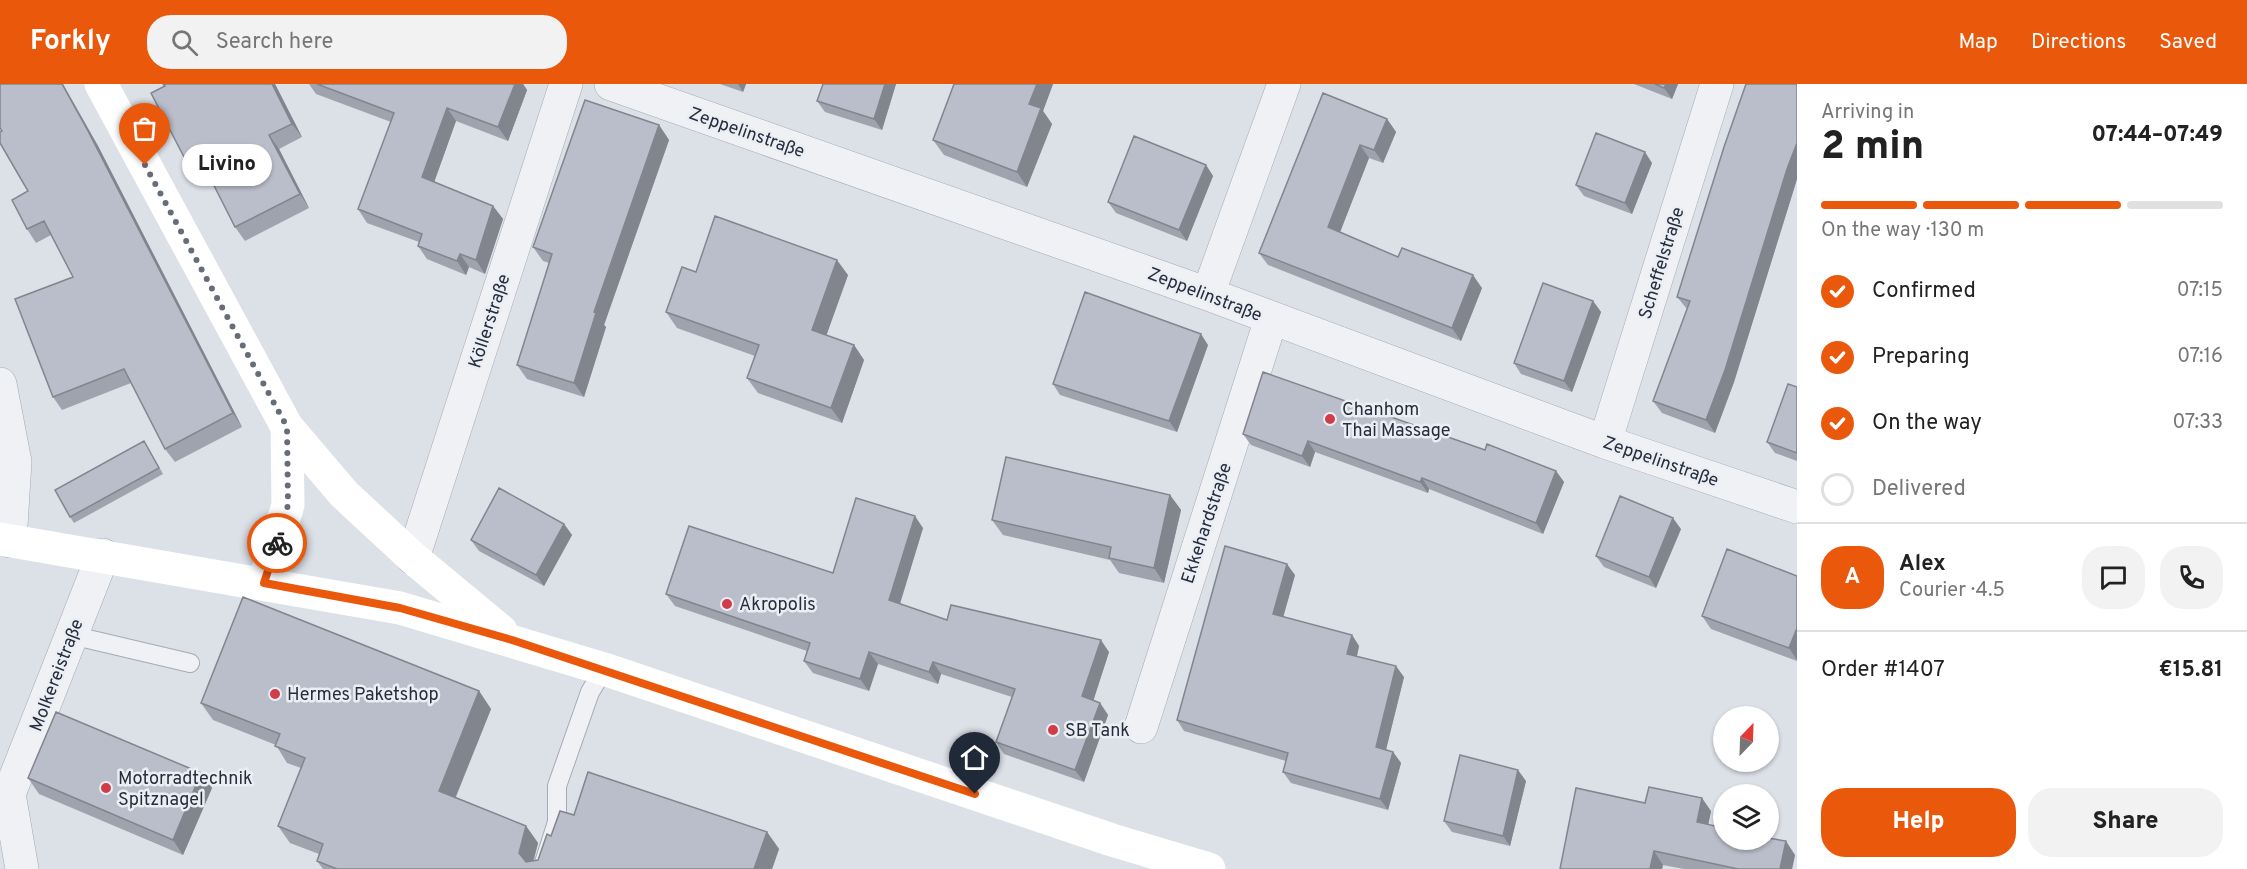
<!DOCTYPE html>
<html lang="en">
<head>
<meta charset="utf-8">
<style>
  :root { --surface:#fff; --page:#f2f2f2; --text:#222; --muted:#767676; --line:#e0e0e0; --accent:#ea580c }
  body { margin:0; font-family:Overpass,sans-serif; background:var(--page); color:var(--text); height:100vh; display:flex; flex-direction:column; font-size:22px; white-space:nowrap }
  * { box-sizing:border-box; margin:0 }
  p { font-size:20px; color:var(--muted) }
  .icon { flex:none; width:33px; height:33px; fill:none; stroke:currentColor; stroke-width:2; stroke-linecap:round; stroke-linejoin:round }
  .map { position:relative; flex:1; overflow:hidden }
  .side { display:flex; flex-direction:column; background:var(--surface); width:450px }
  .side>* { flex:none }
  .needle { width:39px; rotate:23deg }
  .controls { position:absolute; left:1713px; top:622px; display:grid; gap:12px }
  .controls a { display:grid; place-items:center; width:66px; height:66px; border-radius:50%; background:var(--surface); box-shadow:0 2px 4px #0004; font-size:30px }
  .pin { position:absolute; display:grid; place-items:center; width:51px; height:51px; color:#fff; margin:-62px -26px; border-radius:50% 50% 50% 0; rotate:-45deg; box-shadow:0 0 6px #0007 }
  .pin .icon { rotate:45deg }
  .courier { position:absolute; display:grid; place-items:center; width:60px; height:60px; margin:-30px; border:4px solid #ea580c; border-radius:50%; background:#fff; color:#222; box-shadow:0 2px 8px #0007 }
  .bubble { position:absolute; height:42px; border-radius:21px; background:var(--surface); box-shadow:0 2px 4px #0004; font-size:20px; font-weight:800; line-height:42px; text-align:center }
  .overview em { font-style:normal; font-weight:800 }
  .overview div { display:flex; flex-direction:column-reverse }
  .overview { display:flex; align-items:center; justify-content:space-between; height:102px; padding:0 24px }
  h1 { font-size:39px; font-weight:800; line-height:45px }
  .bar { display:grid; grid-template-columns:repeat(4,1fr); gap:9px 6px; align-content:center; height:72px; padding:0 24px }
  .bar i { height:8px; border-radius:4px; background:var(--line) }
  .bar .current { background:var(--accent) }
  .bar p { grid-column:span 4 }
  .line { display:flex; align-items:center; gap:15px; padding:0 24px; border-top:2px solid var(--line) }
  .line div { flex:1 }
  .round { display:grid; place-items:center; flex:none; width:63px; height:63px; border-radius:24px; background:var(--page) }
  ol { padding:0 24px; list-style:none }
  li { display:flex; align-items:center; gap:18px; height:66px }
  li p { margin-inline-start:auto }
  li .icon { padding:6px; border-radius:50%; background:var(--accent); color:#fff; stroke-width:4 }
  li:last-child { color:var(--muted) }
  li i { width:33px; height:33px; border:3px solid var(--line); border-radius:50% }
  .cta { display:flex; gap:12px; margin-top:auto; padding:12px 24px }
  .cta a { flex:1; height:69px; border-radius:24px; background:var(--accent); color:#fff; font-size:24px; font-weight:800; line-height:69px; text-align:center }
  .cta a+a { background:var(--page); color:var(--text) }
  header { display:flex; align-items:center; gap:36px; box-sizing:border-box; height:84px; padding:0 30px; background:var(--accent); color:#fff }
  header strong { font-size:28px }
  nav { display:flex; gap:33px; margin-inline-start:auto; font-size:21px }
  .search { width:420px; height:54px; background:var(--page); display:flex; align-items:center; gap:15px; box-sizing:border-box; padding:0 21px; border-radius:24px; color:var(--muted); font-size:22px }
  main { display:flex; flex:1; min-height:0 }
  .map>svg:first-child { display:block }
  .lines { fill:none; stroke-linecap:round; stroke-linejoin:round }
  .lane-casing { stroke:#a5aab4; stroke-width:20 }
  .street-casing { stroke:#a5aab4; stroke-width:34 }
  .lane { stroke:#eff1f5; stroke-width:18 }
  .street { stroke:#eff1f5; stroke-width:33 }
  .secondary { stroke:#fff; stroke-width:33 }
  .wall { fill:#9fa3ae }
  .shaded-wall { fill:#82858d }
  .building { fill:#b9beca; stroke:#82858d; stroke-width:1.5 }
  .done { stroke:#666c78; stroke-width:6; stroke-dasharray:0 10.8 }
  .route { stroke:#ea580c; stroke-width:8 }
  .poi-dot { fill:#d03d49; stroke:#ebeff4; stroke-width:2 }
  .labels { text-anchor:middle; stroke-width:5; stroke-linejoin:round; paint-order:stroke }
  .street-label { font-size:18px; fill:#262d3d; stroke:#ebeff4 }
  .poi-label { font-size:18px; fill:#262d3d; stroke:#ebeff4; text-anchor:start }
</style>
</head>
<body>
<header>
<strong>Forkly</strong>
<div class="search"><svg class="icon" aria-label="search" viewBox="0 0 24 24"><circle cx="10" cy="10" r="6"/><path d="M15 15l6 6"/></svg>Search here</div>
<nav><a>Map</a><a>Directions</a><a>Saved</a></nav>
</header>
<main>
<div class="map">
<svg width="1797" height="785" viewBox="0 0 1797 785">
  <rect width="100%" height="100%" fill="#dce0e7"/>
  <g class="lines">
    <g class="lane-casing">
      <path id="lane" d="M 71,551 L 190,579
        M 542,785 L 557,738 L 557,702 L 590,608 L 604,585"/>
    </g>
    <g class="street-casing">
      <path id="street" d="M 611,0 L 1208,210 L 1605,358 L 1797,423
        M 1208,210 L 1284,0
        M 0,300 L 15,378 L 10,457
        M 1605,358 L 1717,0
        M 413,474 L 566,0
        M 1141,643 L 1271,235
        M 22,785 L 9,710 L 103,471"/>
    </g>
    <use href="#lane" class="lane"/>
    <use href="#street" class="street"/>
    <path class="secondary" d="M 101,0 L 287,343 L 288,421 L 264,499
      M 287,343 L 344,410 L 413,474 L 501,547
      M 0,455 L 400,524 L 604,585 L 1112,756 L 1209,785"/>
  </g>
  <path class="wall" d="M 163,0 L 275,0 L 302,53 L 279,65 L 309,124 L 245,157 L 235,143 L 204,81 L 194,86 L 184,73 Z
    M 309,0 L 523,0 L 527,6 L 508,57 L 456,37 L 434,98 L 493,122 L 503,135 L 485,190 L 469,183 L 466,191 L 427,175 L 418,162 L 419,158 L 367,139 L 358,125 L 391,38 L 316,10 Z
    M 720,0 L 746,0 L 743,8 Z
    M 823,0 L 896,0 L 882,46 L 825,28 L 817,17 Z
    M 954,0 L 1053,0 L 1043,27 L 1052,40 L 1027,103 L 944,71 L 933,56 Z
    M 1634,0 L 1678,0 L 1672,15 Z
    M 1797,0 L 1797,95 L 1734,298 L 1715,349 L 1662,329 L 1653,317 L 1687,225 L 1677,213 Z
    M 1323,9 L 1387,35 L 1396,48 L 1383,79 L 1369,74 L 1340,148 L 1398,173 L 1482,204 L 1461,257 L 1268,181 L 1259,169 Z
    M 659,41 L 669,56 L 604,241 L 606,243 L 584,313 L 527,295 L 517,281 L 549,179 L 543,177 L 533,163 Z
    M 97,60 L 242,343 L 175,378 L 165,365 L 131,299 L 62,326 L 53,313 L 73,193 L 51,151 L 36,159 L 27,145 L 28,107 Z
    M 1652,79 L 1632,130 L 1584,112 L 1576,101 Z
    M 1206,81 L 1213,92 L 1187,157 L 1116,129 L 1108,118 Z
    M 696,188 L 848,191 L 826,251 L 854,261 L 864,276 L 842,339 L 758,309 L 747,294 L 755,272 L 677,244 L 666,228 Z
    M 1593,217 L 1601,228 L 1572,308 L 1521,290 L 1514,279 Z
    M 1208,261 L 1177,348 L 1060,311 L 1053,300 Z
    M 1797,303 L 1797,377 L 1775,369 L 1767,358 Z
    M 1243,350 L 1485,366 L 1556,387 L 1564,398 L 1543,450 L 1429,405 L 1428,409 L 1315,368 L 1310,383 L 1251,361 Z
    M 144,357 L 163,390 L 74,439 L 70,433 Z
    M 1170,411 L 1181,426 L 1164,499 L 1119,489 L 1110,476 L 1003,451 L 992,436 Z
    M 564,440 L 572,451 L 544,502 L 479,467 L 471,456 Z
    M 923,444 L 900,520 L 947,536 L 1109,568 L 1093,617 L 1100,619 L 1108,631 L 1084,698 L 1004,670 L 996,658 L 1012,613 L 941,590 L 938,600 L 878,580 L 869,607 L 813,589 L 804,577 L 807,567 L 675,522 L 666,510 L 833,489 Z
    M 1681,445 L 1656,504 L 1604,483 L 1596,472 Z
    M 1295,491 L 1283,533 L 1352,551 L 1359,562 L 1357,572 L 1404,593 L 1386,665 L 1393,668 L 1401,679 L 1388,726 L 1291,699 L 1283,688 L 1286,677 L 1184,647 L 1177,636 Z
    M 1797,492 L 1797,577 L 1711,545 L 1702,532 Z
    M 479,607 L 491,625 L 456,713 L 526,742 L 538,759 L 534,776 L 538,776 L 551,752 L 574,731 L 767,748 L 779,765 L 772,785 L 323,785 L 317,777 L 319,770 L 290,759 L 278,742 L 301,684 L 287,679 L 276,661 L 213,636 L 201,619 Z
    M 201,689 L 212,704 L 183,771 L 39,710 L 28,694 Z
    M 1526,697 L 1510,762 L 1452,748 L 1444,737 Z
    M 1645,719 L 1711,727 L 1708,741 L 1795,771 L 1792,785 L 1684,785 L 1663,781 L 1662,785 L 1560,785 Z"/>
  <path class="shaded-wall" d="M 62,0 L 63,0 L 97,60 L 242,343 L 233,329 Z
    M 272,0 L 275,0 L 302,53 L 292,40 Z
    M 515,0 L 523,0 L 527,6 L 508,57 L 498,43 Z
    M 738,0 L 746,0 L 743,8 Z
    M 885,0 L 896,0 L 882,46 L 874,35 Z
    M 1037,0 L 1053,0 L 1043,27 L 1052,40 L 1027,103 L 1017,88 L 1029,20 Z
    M 1666,0 L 1678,0 L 1672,15 L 1664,4 Z
    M 447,24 L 456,37 L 431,107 L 422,93 Z
    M 1387,35 L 1396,48 L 1383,79 L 1374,66 Z
    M 659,41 L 669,56 L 604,241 L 606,243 L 584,313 L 574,299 L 594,228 Z
    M 269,51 L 279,65 L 309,124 L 300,110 Z
    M 1797,59 L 1797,95 L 1734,298 L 1715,349 L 1706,336 L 1787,85 Z
    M 1360,61 L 1369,74 L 1337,156 L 1328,143 Z
    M 1645,68 L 1652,79 L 1632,130 L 1625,119 Z
    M 1206,81 L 1213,92 L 1187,157 L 1179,146 Z
    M 493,122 L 503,135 L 485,190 L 476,176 Z
    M 460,170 L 469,183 L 466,191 L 457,177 Z
    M 837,176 L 848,191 L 823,261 L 812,246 Z
    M 1473,191 L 1482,204 L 1461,257 L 1452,244 Z
    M 1593,217 L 1601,228 L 1572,308 L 1564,297 Z
    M 1201,250 L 1208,261 L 1177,348 L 1169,337 Z
    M 854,261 L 864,276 L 842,339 L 831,324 Z
    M 1308,357 L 1315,368 L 1310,383 L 1302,372 Z
    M 1556,387 L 1564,398 L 1543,450 L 1536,439 Z
    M 1422,394 L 1429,405 L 1428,409 L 1420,398 Z
    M 1170,411 L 1181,426 L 1164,499 L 1154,484 Z
    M 915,432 L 923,444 L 897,529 L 889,516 Z
    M 1673,434 L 1681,445 L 1656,504 L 1649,493 Z
    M 564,440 L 572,451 L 544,502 L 536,491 Z
    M 1287,480 L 1295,491 L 1281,541 L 1273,530 Z
    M 1797,544 L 1797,576 L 1789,564 Z
    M 1352,551 L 1359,562 L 1355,581 L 1347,570 Z
    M 1101,556 L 1109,568 L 1091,624 L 1082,612 Z
    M 869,568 L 878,580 L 869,607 L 860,595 Z
    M 933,578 L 941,590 L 938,600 L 929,588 Z
    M 1396,582 L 1404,593 L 1384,674 L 1376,663 Z
    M 479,607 L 491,625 L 451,724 L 439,707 Z
    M 1100,619 L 1108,631 L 1084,698 L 1075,686 Z
    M 1393,668 L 1401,679 L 1388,726 L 1380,715 Z
    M 1518,686 L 1526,697 L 1510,762 L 1503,752 Z
    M 201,689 L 212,704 L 183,771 L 173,756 Z
    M 1702,714 L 1711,727 L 1706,752 L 1697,738 Z
    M 526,742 L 538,759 L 531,785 L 519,769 Z
    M 767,748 L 779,765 L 772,785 L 754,785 Z
    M 1786,757 L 1795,771 L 1792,785 L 1780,785 Z
    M 1654,767 L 1663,781 L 1662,785 L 1650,785 Z"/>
  <path class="building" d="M 0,0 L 62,0 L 88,47 L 233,329 L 165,365 L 124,285 L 53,313 L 15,215 L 73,193 L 44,137 L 27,145 L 12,116 L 28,107 L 0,59 L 0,48 L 2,47 L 0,44 Z
    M 163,0 L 272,0 L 292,40 L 269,51 L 300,110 L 235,143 L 196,66 L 184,73 L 151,9 L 165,2 Z
    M 317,0 L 515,0 L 498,43 L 447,24 L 422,93 L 493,122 L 476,176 L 460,170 L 457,177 L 418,162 L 422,150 L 358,125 L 394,29 Z
    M 823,0 L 885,0 L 874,35 L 817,17 Z
    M 954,0 L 1037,0 L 1029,20 L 1041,24 L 1017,88 L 933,56 Z
    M 1655,0 L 1666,0 L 1664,4 Z
    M 1746,0 L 1797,0 L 1797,59 L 1787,85 L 1725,286 L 1706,336 L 1653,317 L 1690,217 L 1677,213 L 1724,63 Z
    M 1323,9 L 1387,35 L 1374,66 L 1360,61 L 1328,143 L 1398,173 L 1402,164 L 1473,191 L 1452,244 L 1259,169 Z
    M 585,16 L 659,41 L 594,228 L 596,229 L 574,299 L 517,281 L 552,170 L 533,163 Z
    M 1596,49 L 1645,68 L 1625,119 L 1576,101 Z
    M 1134,52 L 1206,81 L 1179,146 L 1108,118 Z
    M 715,132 L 837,176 L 812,246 L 854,261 L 831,324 L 747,294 L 759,261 L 666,228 L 682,183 L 696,188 Z
    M 1543,199 L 1593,217 L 1564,297 L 1514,279 Z
    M 1085,208 L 1201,250 L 1169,337 L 1053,300 Z
    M 1263,288 L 1485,366 L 1487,360 L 1556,387 L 1536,439 L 1422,394 L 1420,398 L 1308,357 L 1302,372 L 1243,350 Z
    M 1788,300 L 1797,303 L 1797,369 L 1767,358 Z
    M 144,357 L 159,384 L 70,433 L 55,406 Z
    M 1006,373 L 1170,411 L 1154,484 L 1109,474 L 1111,463 L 992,436 Z
    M 499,404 L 564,440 L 536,491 L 471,456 Z
    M 1620,412 L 1673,434 L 1649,493 L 1596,472 Z
    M 856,414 L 915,432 L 889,516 L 947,536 L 951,521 L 1101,556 L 1082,612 L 1100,619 L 1075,686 L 996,658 L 1015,605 L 933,578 L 929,588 L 869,568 L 860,595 L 804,577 L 810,559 L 666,510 L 689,442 L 833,489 Z
    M 1225,462 L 1287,480 L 1273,530 L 1352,551 L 1347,570 L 1396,582 L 1376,663 L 1393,668 L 1380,715 L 1283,688 L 1288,669 L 1177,636 Z
    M 1727,465 L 1797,492 L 1797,544 L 1789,564 L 1702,532 Z
    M 243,513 L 479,607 L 439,707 L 526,742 L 519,769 L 526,778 L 538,776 L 547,750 L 551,752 L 560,727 L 574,731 L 588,688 L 767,748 L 754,785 L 337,785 L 317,777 L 323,760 L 278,742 L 305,674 L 275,662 L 280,650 L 201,619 Z
    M 56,628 L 201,689 L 173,756 L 28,694 Z
    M 1460,671 L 1518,686 L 1503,752 L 1444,737 Z
    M 1649,703 L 1702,714 L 1697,738 L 1724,744 L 1724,756 L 1768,756 L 1768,754 L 1786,757 L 1780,785 L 1738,785 L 1654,767 L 1650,785 L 1560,785 L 1576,704 L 1645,719 Z"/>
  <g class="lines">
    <path class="done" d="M 145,81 L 287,343 L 288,421 L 277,459"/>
    <path class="route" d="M 277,459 L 264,499 L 400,524 L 512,556 L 975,710"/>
  </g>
  <g class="poi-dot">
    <circle cx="1330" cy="335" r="6"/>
    <circle cx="727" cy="520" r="6"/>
    <circle cx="275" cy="610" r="6"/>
    <circle cx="1053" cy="646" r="6"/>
    <circle cx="106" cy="704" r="6"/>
  </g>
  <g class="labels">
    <g class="street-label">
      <text transform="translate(747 48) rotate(19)" y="6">Zeppelinstraße</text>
      <text transform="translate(1661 179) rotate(-73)" y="6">Scheffelstraße</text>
      <text transform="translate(1205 210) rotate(21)" y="6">Zeppelinstraße</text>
      <text transform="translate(489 237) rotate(-72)" y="6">Köllerstraße</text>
      <text transform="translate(1661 377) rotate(19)" y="6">Zeppelinstraße</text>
      <text transform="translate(1206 439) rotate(-72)" y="6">Ekkehardstraße</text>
      <text transform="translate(56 591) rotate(-69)" y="6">Molkereistraße</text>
    </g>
    <g class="poi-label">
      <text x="1342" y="331">Chanhom<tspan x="1342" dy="21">Thai Massage</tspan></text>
      <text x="739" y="526">Akropolis</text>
      <text x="287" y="616">Hermes Paketshop</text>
      <text x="1065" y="652">SB Tank</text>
      <text x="118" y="700">Motorradtechnik<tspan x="118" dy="21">Spitznagel</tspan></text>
    </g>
  </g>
</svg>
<div class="controls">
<a><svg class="needle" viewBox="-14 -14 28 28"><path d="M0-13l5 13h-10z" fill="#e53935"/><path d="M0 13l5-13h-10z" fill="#767676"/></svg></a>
<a><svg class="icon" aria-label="layers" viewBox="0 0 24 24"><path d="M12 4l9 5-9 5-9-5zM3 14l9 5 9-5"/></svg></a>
</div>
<div class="pin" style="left:145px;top:81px;background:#ea580c"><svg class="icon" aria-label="bag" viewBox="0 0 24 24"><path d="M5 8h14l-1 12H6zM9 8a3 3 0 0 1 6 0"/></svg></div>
<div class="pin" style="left:975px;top:710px;background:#1f2937"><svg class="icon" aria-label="home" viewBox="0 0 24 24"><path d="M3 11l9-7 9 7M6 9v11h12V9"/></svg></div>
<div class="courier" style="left:277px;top:459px"><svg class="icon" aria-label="bike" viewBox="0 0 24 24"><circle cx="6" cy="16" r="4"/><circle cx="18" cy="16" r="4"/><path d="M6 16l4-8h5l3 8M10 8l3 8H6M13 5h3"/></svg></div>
<div class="bubble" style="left:182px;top:60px;width:90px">Livino</div>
</div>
<section class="side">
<div class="overview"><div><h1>2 min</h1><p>Arriving in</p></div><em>07:44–07:49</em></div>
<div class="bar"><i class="current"></i><i class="current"></i><i class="current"></i><i></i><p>On the way · 130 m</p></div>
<ol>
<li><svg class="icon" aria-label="check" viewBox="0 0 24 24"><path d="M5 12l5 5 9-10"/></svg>Confirmed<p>07:15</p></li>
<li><svg class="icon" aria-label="check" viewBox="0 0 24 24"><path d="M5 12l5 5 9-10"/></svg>Preparing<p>07:16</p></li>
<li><svg class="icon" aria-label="check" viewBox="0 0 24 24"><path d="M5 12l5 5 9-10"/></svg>On the way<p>07:33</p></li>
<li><i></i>Delivered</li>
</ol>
<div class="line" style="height:108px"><b class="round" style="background:var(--accent);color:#fff">A</b><div><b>Alex</b><p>Courier · 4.5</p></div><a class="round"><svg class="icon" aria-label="chat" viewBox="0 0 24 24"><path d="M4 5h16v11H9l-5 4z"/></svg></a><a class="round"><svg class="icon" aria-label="phone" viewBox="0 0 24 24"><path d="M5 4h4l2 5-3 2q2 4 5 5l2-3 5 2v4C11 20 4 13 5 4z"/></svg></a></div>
<div class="line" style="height:78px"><div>Order #1407</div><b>€15.81</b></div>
<div class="cta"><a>Help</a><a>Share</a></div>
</section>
</main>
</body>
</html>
